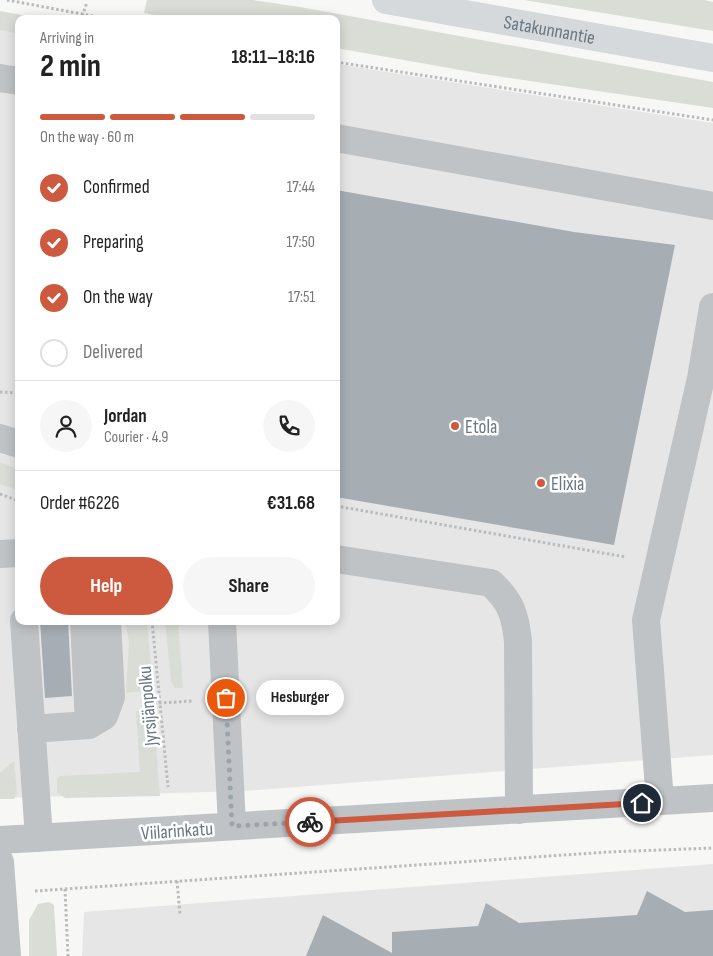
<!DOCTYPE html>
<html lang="en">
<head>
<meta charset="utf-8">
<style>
  :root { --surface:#fff; --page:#f6f6f6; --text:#222; --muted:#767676; --line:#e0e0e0; --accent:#cd5a3f }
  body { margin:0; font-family:"Sofia Sans Condensed",sans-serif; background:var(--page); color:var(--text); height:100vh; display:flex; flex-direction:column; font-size:19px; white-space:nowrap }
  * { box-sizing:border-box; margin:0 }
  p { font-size:16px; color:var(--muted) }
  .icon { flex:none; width:28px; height:28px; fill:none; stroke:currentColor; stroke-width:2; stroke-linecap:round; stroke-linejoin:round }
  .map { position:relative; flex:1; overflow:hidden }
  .sheet { position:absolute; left:15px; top:15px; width:325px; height:610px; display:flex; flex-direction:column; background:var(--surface); border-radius:10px; box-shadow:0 2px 12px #0003 }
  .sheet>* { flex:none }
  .pin { position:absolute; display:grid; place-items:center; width:42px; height:42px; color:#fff; margin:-21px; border:2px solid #fff; border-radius:50%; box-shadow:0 1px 5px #0007 }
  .courier { position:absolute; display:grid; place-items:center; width:50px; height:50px; margin:-25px; border:4px solid #cd5a3f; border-radius:50%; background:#fff; color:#222; box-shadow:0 1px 6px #0007 }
  .bubble { position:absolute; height:35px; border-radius:18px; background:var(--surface); box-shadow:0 2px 12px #0003; font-size:16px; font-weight:700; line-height:35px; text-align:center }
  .head em { font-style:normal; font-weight:700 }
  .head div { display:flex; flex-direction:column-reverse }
  .head { display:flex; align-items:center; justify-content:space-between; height:85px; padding:0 25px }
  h1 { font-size:32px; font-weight:700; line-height:38px }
  .bar { display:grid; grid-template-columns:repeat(4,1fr); gap:8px 5px; align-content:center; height:60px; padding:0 25px }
  .bar i { height:6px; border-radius:4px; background:var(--line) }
  .bar .selected { background:var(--accent) }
  .bar p { grid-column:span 4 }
  .line { display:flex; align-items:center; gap:12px; padding:0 25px; border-top:1px solid var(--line) }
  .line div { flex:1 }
  .round { display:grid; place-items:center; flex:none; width:52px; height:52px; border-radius:26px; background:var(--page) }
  ol { padding:0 25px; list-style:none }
  li { display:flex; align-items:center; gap:15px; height:55px }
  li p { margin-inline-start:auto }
  li .icon { padding:5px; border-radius:50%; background:var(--accent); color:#fff; stroke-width:4 }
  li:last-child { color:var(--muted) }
  li i { width:28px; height:28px; border:2px solid var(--line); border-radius:50% }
  .action { display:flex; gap:10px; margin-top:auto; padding:10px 25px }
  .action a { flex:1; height:58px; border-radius:30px; background:var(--accent); color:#fff; font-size:20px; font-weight:700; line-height:58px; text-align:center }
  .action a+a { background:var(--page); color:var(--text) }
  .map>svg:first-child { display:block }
  .built { fill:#e5e6e5 }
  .green { fill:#d9ddd6 }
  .building { fill:#a7aeb3 }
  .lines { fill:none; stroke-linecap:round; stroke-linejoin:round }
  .path { stroke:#b9bcbe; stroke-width:3; stroke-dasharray:2.5 2.5; stroke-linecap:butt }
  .minor { stroke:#bfc3c6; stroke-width:28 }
  .major { stroke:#d5d9dc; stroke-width:28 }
  .done { stroke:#9ba4aa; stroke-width:5; stroke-dasharray:0 9 }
  .route { stroke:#cd5a3f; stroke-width:6 }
  .poi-dot { fill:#cd5a3f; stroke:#fff; stroke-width:2 }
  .labels { text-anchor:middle; stroke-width:5; stroke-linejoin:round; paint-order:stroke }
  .street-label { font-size:19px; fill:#6a7882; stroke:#fff }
  .poi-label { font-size:19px; fill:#6a7882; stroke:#fff; text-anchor:start }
</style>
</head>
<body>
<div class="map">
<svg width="713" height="956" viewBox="0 0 713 956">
  <rect width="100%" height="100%" fill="#f7f7f5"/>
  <path class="built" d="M 0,12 L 44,19 L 19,19 L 19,621 L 336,621 L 336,64 L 713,123 L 713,755 L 243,791 L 0,798 Z
    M 713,864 L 713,956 L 82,956 L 84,912 Z"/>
  <path class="green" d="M 147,0 L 252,0 L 300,7 L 713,82 L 713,108 L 483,74 L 336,48 L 336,19 L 176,19 L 144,13 Z
    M 524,0 L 704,0 L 713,2 L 713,31 Z
    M 0,11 L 43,19 L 19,19 L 19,34 L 0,30 Z
    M 0,462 L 19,470 L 19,491 L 0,484 Z
    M 125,621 L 147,621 L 153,690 L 126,693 L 129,642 Z
    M 165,621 L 178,621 L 183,688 L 175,688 L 171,681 Z
    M 153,710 L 160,796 L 65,798 L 57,792 L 57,779 L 60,776 L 140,772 L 136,711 Z
    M 14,761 L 17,793 L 14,799 L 0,799 L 0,773 Z
    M 49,902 L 54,905 L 57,956 L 29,956 L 29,920 L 38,904 Z"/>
  <path class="building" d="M 336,190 L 574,232 L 675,245 L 614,545 L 336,497 Z
    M 40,621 L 68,621 L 72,696 L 45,698 Z
    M 647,891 L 685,912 L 713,910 L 713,956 L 306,956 L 323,915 L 392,953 L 392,932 L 478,926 L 486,903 L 519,923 L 637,915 Z"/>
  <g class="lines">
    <path class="path" d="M 7,0 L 109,19
      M 78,19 L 83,14 L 87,2
      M 336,62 L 713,120
      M 0,392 L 19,393
      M 0,494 L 19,501
      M 336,506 L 626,557
      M 152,621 L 168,787
      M 144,704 L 192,701
      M 177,881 L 180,914
      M 65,889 L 68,956
      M 35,891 L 608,852 L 713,848"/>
    <path class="minor" d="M 0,78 L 19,81
      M 336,138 L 713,206
      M 0,438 L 19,444
      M 0,554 L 19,553
      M 336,559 L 491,583 C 511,602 515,614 518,641 L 519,810
      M 24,621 L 39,838
      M 84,621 L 89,725
      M 222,621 L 232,826
      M 31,729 L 89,725 L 104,716 L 111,697 L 107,621
      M 660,801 L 646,620 L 701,378 L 713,307
      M 0,840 L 713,798
      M 0,862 L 7,956"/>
    <path class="major" id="s1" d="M 386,0 L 713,58"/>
  </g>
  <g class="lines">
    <path class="done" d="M 226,698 L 232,826 L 310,822"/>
    <path class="route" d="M 310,822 L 642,803"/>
  </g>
  <g class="poi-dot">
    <circle cx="455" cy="426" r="5"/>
    <circle cx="541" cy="483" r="5"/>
  </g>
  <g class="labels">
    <g class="street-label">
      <text dy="7" stroke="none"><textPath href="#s1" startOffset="166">Satakunnantie</textPath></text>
      <text transform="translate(147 706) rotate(-95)" y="7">Jyrsijänpolku</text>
      <text transform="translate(177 830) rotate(-4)" y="7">Viilarinkatu</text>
    </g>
    <g class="poi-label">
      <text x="465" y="433">Etola</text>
      <text x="551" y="490">Elixia</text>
    </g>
  </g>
</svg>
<div class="pin" style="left:226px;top:698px;background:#ea580c"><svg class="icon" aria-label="bag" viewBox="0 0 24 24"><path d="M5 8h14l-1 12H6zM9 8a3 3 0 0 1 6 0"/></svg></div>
<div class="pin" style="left:642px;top:803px;background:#1f2937"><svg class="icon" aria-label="home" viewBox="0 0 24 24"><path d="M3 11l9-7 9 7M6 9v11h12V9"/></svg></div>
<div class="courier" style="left:310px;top:822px"><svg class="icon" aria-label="bike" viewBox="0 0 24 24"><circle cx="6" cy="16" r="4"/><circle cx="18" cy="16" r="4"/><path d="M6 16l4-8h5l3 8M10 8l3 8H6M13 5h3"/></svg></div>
<div class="bubble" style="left:256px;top:680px;width:88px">Hesburger</div>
<section class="sheet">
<div class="head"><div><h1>2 min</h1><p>Arriving in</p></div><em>18:11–18:16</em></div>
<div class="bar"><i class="selected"></i><i class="selected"></i><i class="selected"></i><i></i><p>On the way · 60 m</p></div>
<ol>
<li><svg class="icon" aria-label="check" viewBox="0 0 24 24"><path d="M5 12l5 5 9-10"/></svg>Confirmed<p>17:44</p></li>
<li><svg class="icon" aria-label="check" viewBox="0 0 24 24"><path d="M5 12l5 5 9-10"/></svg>Preparing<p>17:50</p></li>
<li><svg class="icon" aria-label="check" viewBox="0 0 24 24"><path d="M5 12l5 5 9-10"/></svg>On the way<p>17:51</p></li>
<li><i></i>Delivered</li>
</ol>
<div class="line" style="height:90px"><a class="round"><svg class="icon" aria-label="person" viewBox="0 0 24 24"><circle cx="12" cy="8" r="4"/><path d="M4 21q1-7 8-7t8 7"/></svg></a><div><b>Jordan</b><p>Courier · 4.9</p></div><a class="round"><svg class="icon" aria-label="phone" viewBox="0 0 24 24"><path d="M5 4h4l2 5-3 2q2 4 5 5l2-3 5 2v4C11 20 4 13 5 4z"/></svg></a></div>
<div class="line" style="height:65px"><div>Order #6226</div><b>€31.68</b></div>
<div class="action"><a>Help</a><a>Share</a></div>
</section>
</div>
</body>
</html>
